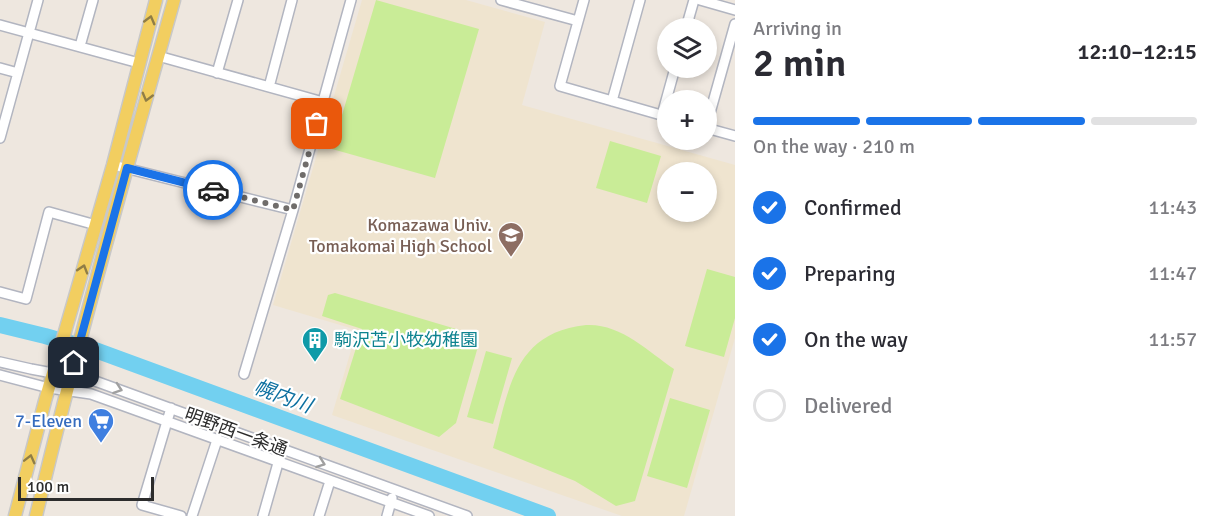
<!DOCTYPE html>
<html lang="en">
<head>
<meta charset="utf-8">
<style>
  :root { --surface:#fff; --page:#f7f7f7; --text:#2b2b33; --muted:#7c7c81; --line:#e1e1e2; --accent:#1a73e8 }
  body { margin:0; font-family:Signika,"Noto Sans JP",sans-serif; background:var(--page); color:var(--text); height:100vh; display:flex; flex-direction:column; font-size:22px; white-space:nowrap }
  * { box-sizing:border-box; margin:0 }
  p { font-size:20px; color:var(--muted) }
  .icon { flex:none; width:33px; height:33px; fill:none; stroke:currentColor; stroke-width:2; stroke-linecap:round; stroke-linejoin:round }
  .map { position:relative; flex:1; overflow:hidden }
  .side { display:flex; flex-direction:column; background:var(--surface); width:480px }
  .side>* { flex:none }
  .buttons { position:absolute; left:657px; top:18px; display:grid; gap:12px }
  .buttons a { display:grid; place-items:center; width:60px; height:60px; border-radius:50%; background:var(--surface); box-shadow:0 3px 9px #0003; font-size:30px }
  .scale { position:absolute; left:18px; bottom:15px; width:136px; box-sizing:border-box; padding-left:6px; border:3px solid #2c2c2c; border-top:0; font-size:16px; line-height:21px; white-space:nowrap; color:#2c2c2c; -webkit-text-stroke:4px #fff; paint-order:stroke }
  .pin { position:absolute; display:grid; place-items:center; width:51px; height:51px; color:#fff; margin:-26px; border-radius:12px; box-shadow:0 3px 9px #0006 }
  .courier { position:absolute; display:grid; place-items:center; width:60px; height:60px; margin:-30px; border:4px solid #1a73e8; border-radius:50%; background:#fff; color:#222; box-shadow:0 2px 8px #0007 }
  .summary em { font-style:normal; font-weight:600 }
  .summary div { display:flex; flex-direction:column-reverse }
  .summary { display:flex; align-items:center; justify-content:space-between; height:102px; padding:0 18px }
  h1 { font-size:39px; font-weight:600; line-height:45px }
  .bar { display:grid; grid-template-columns:repeat(4,1fr); gap:9px 6px; align-content:center; height:72px; padding:0 18px }
  .bar i { height:8px; border-radius:4px; background:var(--line) }
  .bar .selected { background:var(--accent) }
  .bar p { grid-column:span 4 }
  ol { padding:0 18px; list-style:none }
  li { display:flex; align-items:center; gap:18px; height:66px }
  li p { margin-inline-start:auto }
  li .icon { padding:6px; border-radius:50%; background:var(--accent); color:#fff; stroke-width:4 }
  li:last-child { color:var(--muted) }
  li i { width:33px; height:33px; border:3px solid var(--line); border-radius:50% }
  main { display:flex; flex:1; min-height:0 }
  .map>svg:first-child { display:block }
  .education { fill:#efe4cf; fill-rule:evenodd }
  .pitch { fill:#c9ec97 }
  .lines { fill:none; stroke-linecap:round; stroke-linejoin:round }
  .river { stroke:#72d0f0; stroke-width:16 }
  .minor-casing { stroke:#b2b5c0; stroke-width:12 }
  .major-casing { stroke:#c8c8c8; stroke-width:15 }
  .minor { stroke:#fff; stroke-width:9 }
  .major { stroke:#f2ce60; stroke-width:12 }
  .oneway { stroke:#8f7d46 }
  .oneway2 { stroke:#a0a0a0 }
  .done { stroke:#706d6b; stroke-width:6; stroke-dasharray:0 10.8 }
  .route { stroke:#1a73e8; stroke-width:8 }
  .labels { text-anchor:middle; stroke-width:4.5; stroke-linejoin:round; paint-order:stroke }
  .education-label { font-size:18px; fill:#785e54; stroke:#fff; text-anchor:end }
  .culture-label { font-size:18px; fill:#0d838f; stroke:#fff; text-anchor:start }
  .shop-label { font-size:18px; fill:#366cbe; stroke:#fff; text-anchor:end }
  .street-label { font-size:18px; fill:#2c2c2c; stroke:#fff }
  .water-label { font-size:20px; font-style:italic; fill:#0d70a0; stroke:#fff }
</style>
</head>
<body>
<main>
<div class="map">
<svg width="735" height="516" viewBox="0 0 735 516">
  <rect width="100%" height="100%" fill="#eee7df"/>
  <path class="education" d="M 362,0 L 466,0 L 545,22 L 522,105 L 735,165 L 735,338 L 684,516 L 622,516 L 332,415 L 357,330 L 273,305 ZM 668,172 L 706,172 L 706,212 L 668,212 Z"/>
  <path class="pitch" d="M 376,0 L 479,29 L 435,178 L 332,149 Z
    M 610,141 L 661,156 L 647,203 L 596,188 Z
    M 707,269 L 735,277 L 735,318 L 724,357 L 685,346 Z
    M 335,293 L 473,334 L 479,343 L 456,423 L 439,437 L 340,399 L 362,329 L 322,316 L 328,295 Z
    M 586,325 C 620,323 648,351 674,369 L 635,501 L 616,506 L 575,481 L 493,448 C 509,390 513,333 586,325 Z
    M 486,351 L 512,358 L 493,424 L 467,417 Z
    M 670,398 L 710,410 L 687,488 L 647,476 Z"/>
  <g class="lines">
    <path class="river" d="M 0,325 L 45,336 L 98,351 L 548,516"/>
    <g class="minor-casing">
      <path id="minor" d="M 501,0 L 578,21
        M 584,0 L 560,86 L 668,117
        M 700,0 L 735,10
        M 0,25 L 139,63
        M 686,28 L 694,0
        M 80,46 L 93,0
        M 158,56 L 323,102
        M 0,68 L 18,73
        M 217,73 L 238,0
        M 269,87 L 292,0
        M 612,101 L 640,0
        M 662,115 L 675,68
        M 706,127 L 735,24
        M 706,128 L 735,136
        M 0,138 L 38,0
        M 113,165 L 293,210
        M 0,292 L 26,299 L 49,212 L 96,225
        M 0,362 L 31,369 L 95,381 L 467,516
        M 244,374 L 293,210 L 351,0
        M 0,375 L 49,388 L 91,394 L 429,516
        M 171,408 L 142,505 L 181,516
        M 192,516 L 217,440
        M 263,516 L 282,449
        M 319,516 L 330,481
        M 387,516 L 392,498"/>
    </g>
    <g class="major-casing">
      <path id="major" d="M 15,516 L 45,401 L 113,165 L 156,0
        M 36,516 C 77,343 126,171 174,0"/>
    </g>
    <use href="#minor" class="minor"/>
    <use href="#major" class="major"/>
  </g>
  <defs><path id="oneway-chevron" d="M-2-3.5L2.5 0L-2 3.5" fill="none" stroke-width="1.6" stroke-linecap="round" stroke-linejoin="round" transform="scale(1.5)"/></defs>
  <g class="oneway">
    <use href="#oneway-chevron" transform="translate(150 20) rotate(-75)"/>
    <use href="#oneway-chevron" transform="translate(147 97) rotate(105)"/>
    <use href="#oneway-chevron" transform="translate(83 269) rotate(-73)"/>
    <use href="#oneway-chevron" transform="translate(30 459) rotate(-76)"/>
  </g>
  <g class="oneway2">
    <use href="#oneway-chevron" transform="translate(118 389) rotate(19)"/>
    <use href="#oneway-chevron" transform="translate(321 463) rotate(20)"/>
  </g>
  <g class="lines">
    <path class="done" d="M 213,190 L 293,210 L 317,124"/>
    <path class="route" d="M 74,363 L 127,168 L 213,190"/>
  </g>
  <defs>
    <g id="school-pin" transform="scale(1.35)"><path d="M0 17L-7.5 6A9.5 9.5 0 1 1 7.5 6Z" fill="#8d6e63" stroke="#fff"/><path d="M0-5L7-2L0 1L-7-2ZM-4 1L0 2.5L4 1V4Q0 6-4 4Z" fill="#fff"/></g>
    <g id="building-pin" transform="scale(1.35)"><path d="M0 17L-7.5 6A9.5 9.5 0 1 1 7.5 6Z" fill="#0f9aa8" stroke="#fff"/><path d="M-4-6H4V6H1V3H-1V6H-4ZM-2.5-4.3h1.7v1.8h-1.7ZM.8-4.3h1.7v1.8H.8ZM-2.5-1h1.7V.8h-1.7ZM.8-1h1.7V.8H.8Z" fill="#fff"/></g>
    <g id="supermarket-pin" transform="scale(1.35)"><path d="M0 17L-7.5 6A9.5 9.5 0 1 1 7.5 6Z" fill="#3f7fe0" stroke="#fff"/><path d="M-6-5.5h2.5l.6 2H6L4.5 2H-2.5L-4.4-4H-6ZM-1.5 3.2a1.3 1.3 0 1 0 .1 0ZM3 3.2a1.3 1.3 0 1 0 .1 0Z" fill="#fff"/></g>
  </defs>
  <g fill-rule="evenodd">
    <use href="#school-pin" x="511" y="235"/>
    <use href="#building-pin" x="315" y="340"/>
    <use href="#supermarket-pin" x="101" y="421"/>
  </g>
  <g class="labels">
    <g class="education-label">
      <text x="492" y="231">Komazawa Univ.<tspan x="492" dy="21">Tomakomai High School</tspan></text>
    </g>
    <g class="culture-label">
      <text x="334" y="346">駒沢苫小牧幼稚園</text>
    </g>
    <g class="shop-label">
      <text x="82" y="427">7-Eleven</text>
    </g>
    <g class="street-label">
      <text transform="translate(236 432) rotate(20)" y="6">明野西一条通</text>
    </g>
    <g class="water-label">
      <text transform="translate(283 396) rotate(20)" y="7">幌内川</text>
    </g>
  </g>
</svg>
<div class="buttons">
<a><svg class="icon" aria-label="layers" viewBox="0 0 24 24"><path d="M12 4l9 5-9 5-9-5zM3 14l9 5 9-5"/></svg></a>
<a>+</a>
<a>−</a>
</div>
<div class="scale">100 m</div>
<div class="pin" style="left:317px;top:124px;background:#ea580c"><svg class="icon" aria-label="bag" viewBox="0 0 24 24"><path d="M5 8h14l-1 12H6zM9 8a3 3 0 0 1 6 0"/></svg></div>
<div class="pin" style="left:74px;top:363px;background:#1f2937"><svg class="icon" aria-label="home" viewBox="0 0 24 24"><path d="M3 11l9-7 9 7M6 9v11h12V9"/></svg></div>
<div class="courier" style="left:213px;top:190px"><svg class="icon" aria-label="car" viewBox="0 0 24 24"><path d="M5 17H2v-5l4-1 3-4h7l3 4 3 1v5h-3M9 17h6M6 11h13"/><circle cx="7" cy="17" r="2"/><circle cx="17" cy="17" r="2"/></svg></div>
</div>
<section class="side">
<div class="summary"><div><h1>2 min</h1><p>Arriving in</p></div><em>12:10–12:15</em></div>
<div class="bar"><i class="selected"></i><i class="selected"></i><i class="selected"></i><i></i><p>On the way · 210 m</p></div>
<ol>
<li><svg class="icon" aria-label="check" viewBox="0 0 24 24"><path d="M5 12l5 5 9-10"/></svg>Confirmed<p>11:43</p></li>
<li><svg class="icon" aria-label="check" viewBox="0 0 24 24"><path d="M5 12l5 5 9-10"/></svg>Preparing<p>11:47</p></li>
<li><svg class="icon" aria-label="check" viewBox="0 0 24 24"><path d="M5 12l5 5 9-10"/></svg>On the way<p>11:57</p></li>
<li><i></i>Delivered</li>
</ol>
</section>
</main>
</body>
</html>
